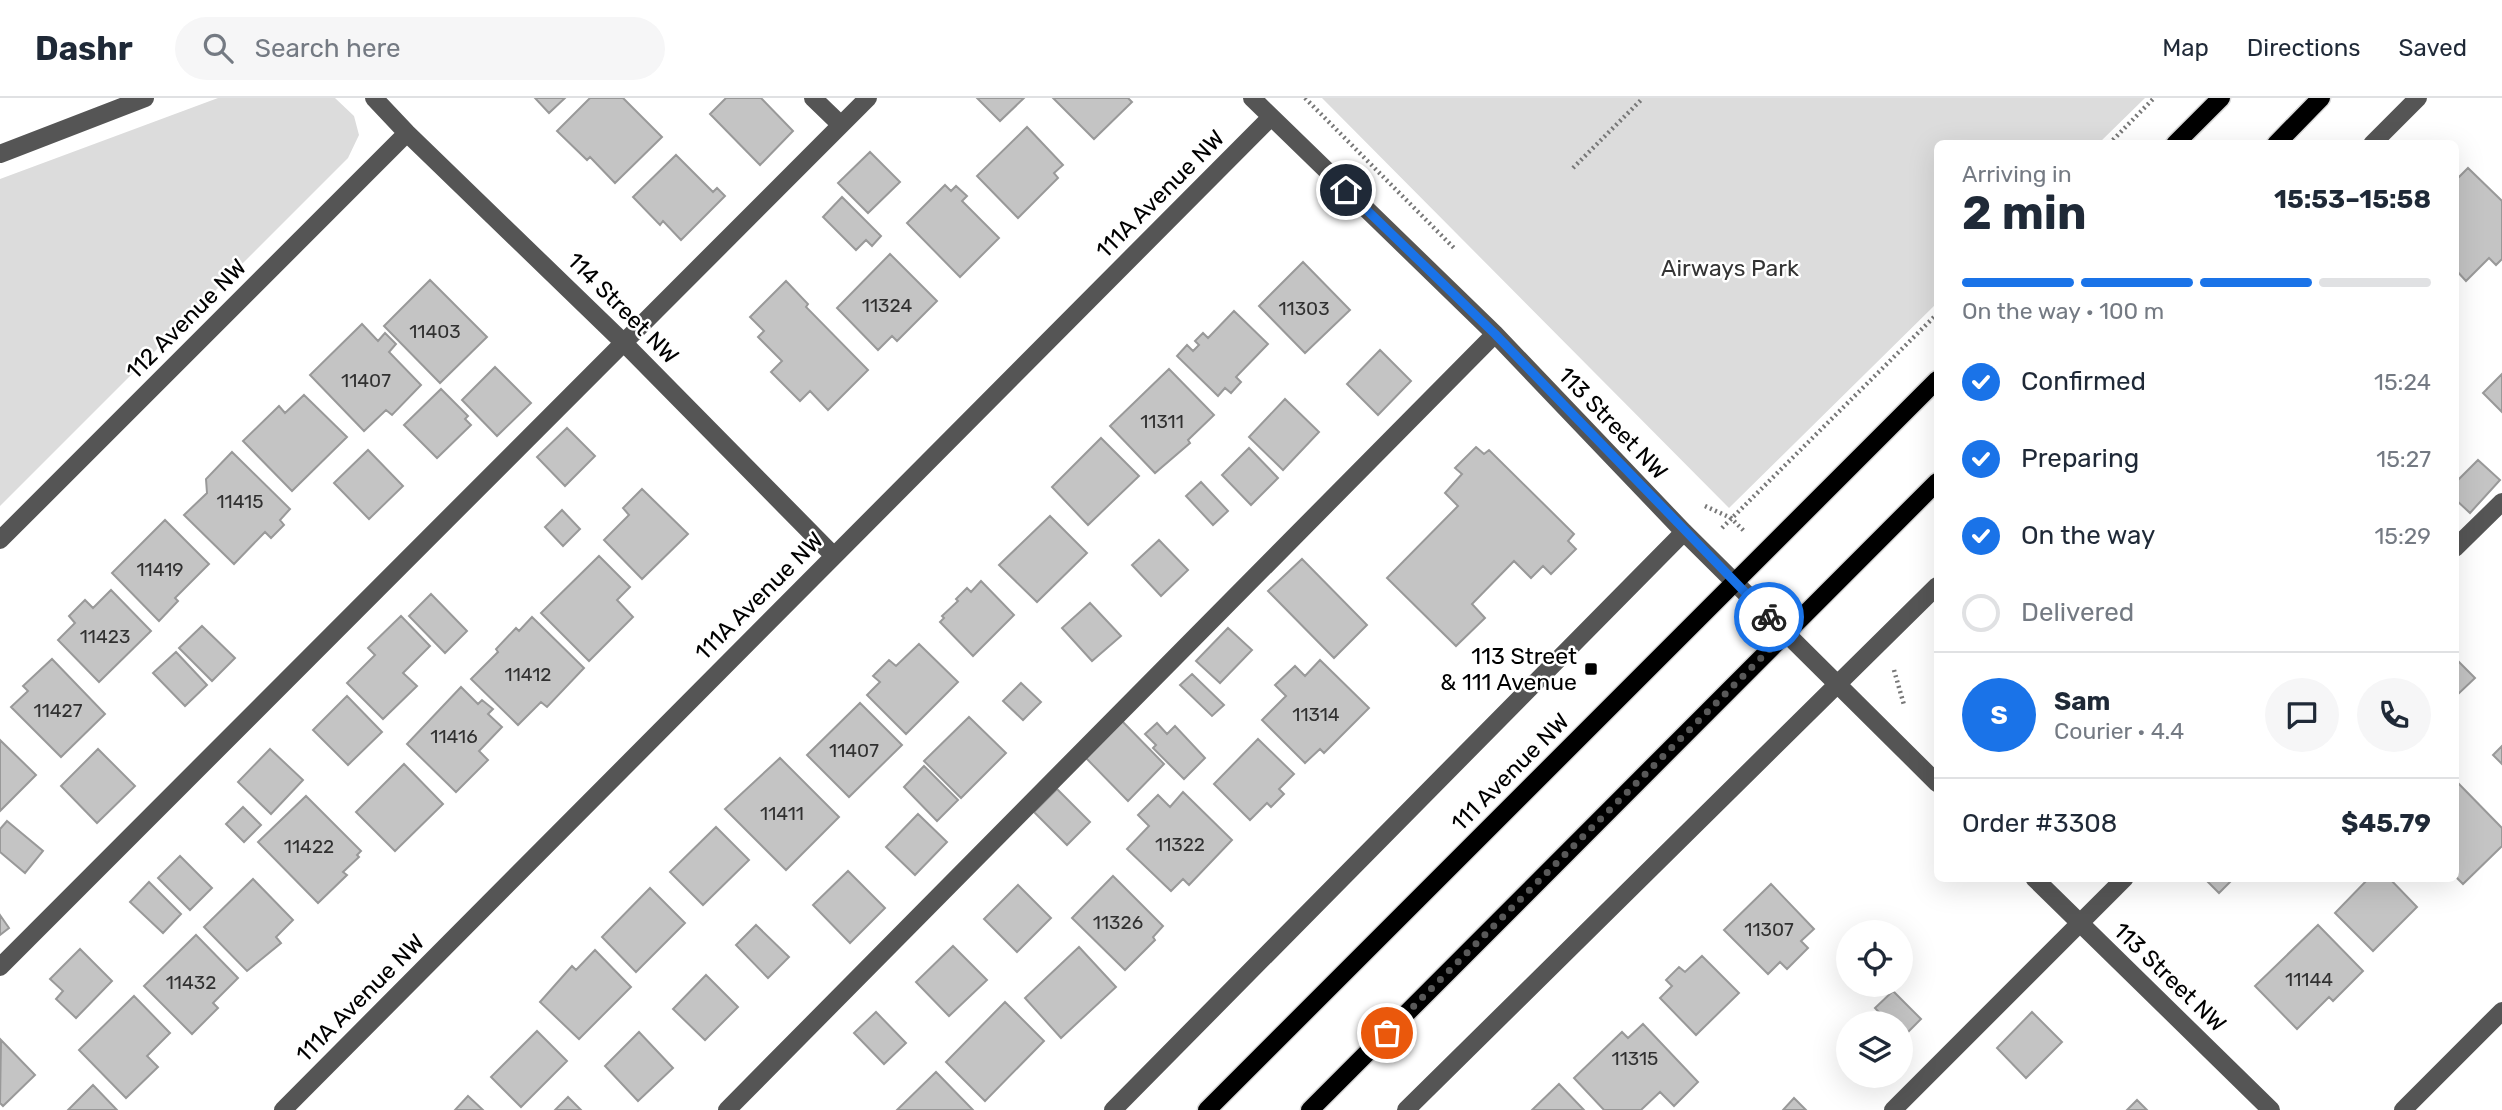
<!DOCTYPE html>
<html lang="en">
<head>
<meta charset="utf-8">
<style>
  :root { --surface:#fff; --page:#f6f6f7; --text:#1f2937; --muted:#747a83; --line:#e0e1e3; --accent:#1a73e8 }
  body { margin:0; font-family:Rubik,sans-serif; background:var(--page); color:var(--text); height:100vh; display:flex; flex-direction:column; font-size:26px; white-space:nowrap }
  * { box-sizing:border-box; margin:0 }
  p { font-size:23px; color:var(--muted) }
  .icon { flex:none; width:38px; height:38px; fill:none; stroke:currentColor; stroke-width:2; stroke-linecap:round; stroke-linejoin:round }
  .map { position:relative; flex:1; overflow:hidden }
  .panel { position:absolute; left:1934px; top:42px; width:525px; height:742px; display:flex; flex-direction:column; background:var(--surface); border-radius:10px; box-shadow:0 7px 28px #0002 }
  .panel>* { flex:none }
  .fabs { position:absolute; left:1836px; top:822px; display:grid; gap:14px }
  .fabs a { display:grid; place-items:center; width:77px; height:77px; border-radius:50%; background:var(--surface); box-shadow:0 7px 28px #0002; font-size:35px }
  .pin { position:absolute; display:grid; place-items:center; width:60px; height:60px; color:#fff; margin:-30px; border:4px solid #fff; border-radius:50%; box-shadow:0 2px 7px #0007 }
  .courier { position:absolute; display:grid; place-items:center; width:70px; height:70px; margin:-35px; border:5px solid #1a73e8; border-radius:50%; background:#fff; color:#222; box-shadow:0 2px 9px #0007 }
  .summary em { font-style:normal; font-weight:700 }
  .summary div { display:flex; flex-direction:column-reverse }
  .summary { display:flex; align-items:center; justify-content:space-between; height:119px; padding:0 28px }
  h1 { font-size:46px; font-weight:700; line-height:52px }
  .bar { display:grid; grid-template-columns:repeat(4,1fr); gap:10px 7px; align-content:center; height:84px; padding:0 28px }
  .bar i { height:9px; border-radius:5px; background:var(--line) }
  .bar .on { background:var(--accent) }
  .bar p { grid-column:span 4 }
  .line { display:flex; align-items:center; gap:18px; padding:0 28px; border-top:2px solid var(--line) }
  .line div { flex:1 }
  .round { display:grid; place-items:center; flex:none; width:74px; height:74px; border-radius:37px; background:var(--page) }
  ol { padding:0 28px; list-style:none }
  li { display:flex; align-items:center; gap:21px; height:77px }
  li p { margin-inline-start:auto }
  li .icon { padding:7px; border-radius:50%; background:var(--accent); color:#fff; stroke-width:4 }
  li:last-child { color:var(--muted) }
  li i { width:38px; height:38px; border:4px solid var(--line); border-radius:50% }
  header { display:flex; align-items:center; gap:42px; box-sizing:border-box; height:98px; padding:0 35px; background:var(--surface); border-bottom:2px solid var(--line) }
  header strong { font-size:33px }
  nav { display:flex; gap:38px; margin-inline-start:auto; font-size:24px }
  .search { width:490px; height:63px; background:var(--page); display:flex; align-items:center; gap:18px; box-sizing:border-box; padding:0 24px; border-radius:38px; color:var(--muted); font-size:26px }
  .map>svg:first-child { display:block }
  .green { fill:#dcdcdc }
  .building { fill:#c4c4c4; stroke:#999; stroke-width:2 }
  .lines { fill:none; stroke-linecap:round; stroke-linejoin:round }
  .major-casing { stroke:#dbdbdb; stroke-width:21 }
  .path { stroke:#777; stroke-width:4.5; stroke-dasharray:2 3.5; stroke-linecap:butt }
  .minor { stroke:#555; stroke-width:18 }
  .major { stroke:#000; stroke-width:18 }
  .done { stroke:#595959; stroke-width:7; stroke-dasharray:0 12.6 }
  .route { stroke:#1a73e8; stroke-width:9 }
  .poi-dot { fill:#000; stroke:#fff; stroke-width:2.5 }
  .labels { text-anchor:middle; stroke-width:5; stroke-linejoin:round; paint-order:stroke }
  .number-label { font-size:19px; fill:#313131 }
  .street-label { font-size:23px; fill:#000; stroke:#fff }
  .park-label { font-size:23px; fill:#333; stroke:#fff }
  .poi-label { font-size:23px; fill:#000; stroke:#fff; text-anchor:end }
</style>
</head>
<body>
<header>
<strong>Dashr</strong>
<div class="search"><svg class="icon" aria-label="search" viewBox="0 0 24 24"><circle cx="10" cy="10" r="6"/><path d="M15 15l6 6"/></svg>Search here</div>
<nav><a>Map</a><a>Directions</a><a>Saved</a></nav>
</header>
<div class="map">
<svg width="2502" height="1012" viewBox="0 0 2502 1012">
  <rect width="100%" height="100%" fill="#fff"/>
  <path class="green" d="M 218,0 L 335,0 L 354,18 L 359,37 L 348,60 L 0,408 L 0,81 Z
    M 1322,0 L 2145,0 L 2099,45 L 1937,46 L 1937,205 L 1729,410 Z"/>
  <path class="building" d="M 535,0 L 565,0 L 549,15 Z
    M 590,0 L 623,0 L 662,39 L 615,85 L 590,59 L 587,62 L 557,33 Z
    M 726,0 L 761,0 L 793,33 L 760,67 L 710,16 Z
    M 977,0 L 1024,0 L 1000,23 Z
    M 1053,0 L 1128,0 L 1132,4 L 1094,41 Z
    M 1027,29 L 1063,67 L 1054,75 L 1058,80 L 1018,120 L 977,78 Z
    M 870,54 L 900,84 L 868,115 L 838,85 Z
    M 676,57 L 713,94 L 717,90 L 725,98 L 681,142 L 663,123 L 660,127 L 633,99 Z
    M 2468,70 L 2502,103 L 2502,161 L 2496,167 L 2489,160 L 2466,183 L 2455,171 L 2455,83 Z
    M 945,87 L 951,93 L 956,88 L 967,98 L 962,103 L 999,140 L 960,179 L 907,125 Z
    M 842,99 L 881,138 L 872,148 L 866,142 L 856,152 L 823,119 Z
    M 890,156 L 937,203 L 897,243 L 892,238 L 878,252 L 837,210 Z
    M 1303,164 L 1350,212 L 1305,255 L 1259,208 Z
    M 430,182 L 487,239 L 440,285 L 384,228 Z
    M 786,183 L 808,206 L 806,209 L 868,272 L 828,312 L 810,293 L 800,303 L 771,274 L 782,263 L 758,239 L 764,233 L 750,219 Z
    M 1234,213 L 1268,246 L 1236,279 L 1241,284 L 1231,295 L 1225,290 L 1218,298 L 1177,258 L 1187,247 L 1193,253 L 1199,247 L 1195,243 L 1203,235 L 1208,240 Z
    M 362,226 L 378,243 L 385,235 L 396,246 L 389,254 L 421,287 L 392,317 L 386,312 L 364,333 L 310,277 Z
    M 1380,252 L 1411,283 L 1378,317 L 1347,286 Z
    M 495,269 L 531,305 L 497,338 L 462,302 Z
    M 1169,271 L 1214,317 L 1188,342 L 1190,345 L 1155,375 L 1110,328 Z
    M 2502,276 L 2502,314 L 2483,295 Z
    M 441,291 L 468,318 L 465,321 L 471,327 L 437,360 L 404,327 Z
    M 304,297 L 347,339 L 292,393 L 243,343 L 279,308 L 285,315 Z
    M 1285,301 L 1319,334 L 1283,372 L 1249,339 Z
    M 567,330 L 595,358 L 565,388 L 537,359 Z
    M 1101,340 L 1139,378 L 1088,427 L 1052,389 Z
    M 1476,349 L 1484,356 L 1489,352 L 1574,436 L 1568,443 L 1576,451 L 1551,476 L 1543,468 L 1531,480 L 1514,463 L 1472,506 L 1485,520 L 1456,548 L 1387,480 L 1458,408 L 1445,395 L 1462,376 L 1455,370 Z
    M 1249,350 L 1278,380 L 1251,407 L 1222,377 Z
    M 368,352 L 403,388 L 369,421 L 334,385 Z
    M 232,354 L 290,411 L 280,422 L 284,427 L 271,440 L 265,434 L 234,466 L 184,417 L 207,395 L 206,381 Z
    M 2478,362 L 2500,382 L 2470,415 L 2455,401 L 2455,385 Z
    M 1201,384 L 1228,413 L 1213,427 L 1186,398 Z
    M 642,391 L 688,436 L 642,481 L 604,442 L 629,417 L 623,410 Z
    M 562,412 L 580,431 L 563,448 L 545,429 Z
    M 1050,418 L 1087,455 L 1037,504 L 999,467 Z
    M 165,422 L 209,466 L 175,500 L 178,503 L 159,523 L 112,475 Z
    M 1159,442 L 1188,472 L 1161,498 L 1132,467 Z
    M 599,458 L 630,489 L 617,502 L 633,519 L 589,563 L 541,515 Z
    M 1302,461 L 1367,527 L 1334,560 L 1268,493 Z
    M 981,483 L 1014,517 L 973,558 L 940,524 L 944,520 L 942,518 L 958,503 L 956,501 L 967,490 L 971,494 Z
    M 111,492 L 151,533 L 99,584 L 58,542 L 75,525 L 69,518 L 85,502 L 93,510 Z
    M 431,496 L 467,533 L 445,555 L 409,518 Z
    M 1090,505 L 1121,538 L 1092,563 L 1062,530 Z
    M 401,518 L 430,548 L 403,575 L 417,588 L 383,621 L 347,585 L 375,557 L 368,550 Z
    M 532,519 L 584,570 L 547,609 L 541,604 L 518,627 L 471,581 L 498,554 L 496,551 L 516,530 L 519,533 Z
    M 202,528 L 235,560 L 212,583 L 179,550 Z
    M 1228,530 L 1252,552 L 1220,585 L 1196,563 Z
    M 919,546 L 958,584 L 906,636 L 867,597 L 880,584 L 873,578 L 889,562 L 896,568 Z
    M 176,554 L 207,587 L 185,608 L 153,575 Z
    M 2455,560 L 2475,580 L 2455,599 Z
    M 52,561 L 105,616 L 61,659 L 11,609 L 28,593 L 23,588 Z
    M 1320,562 L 1369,610 L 1324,655 L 1320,651 L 1305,665 L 1262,622 L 1286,598 L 1275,587 L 1295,568 L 1305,578 Z
    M 1192,576 L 1224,607 L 1212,618 L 1180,587 Z
    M 1021,585 L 1041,604 L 1023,622 L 1003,603 Z
    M 461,589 L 478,606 L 482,602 L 493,611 L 488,616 L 502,629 L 479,653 L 488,662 L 456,694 L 407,646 Z
    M 347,598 L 382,634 L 348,667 L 313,632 Z
    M 860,605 L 902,647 L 849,699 L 807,657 Z
    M 969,619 L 1006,655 L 961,700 L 924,663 Z
    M 1122,623 L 1164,666 L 1128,703 L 1085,659 Z
    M 1157,625 L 1167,636 L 1175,628 L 1205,660 L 1184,681 L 1153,650 L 1156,647 L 1145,636 Z
    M 1258,641 L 1294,676 L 1279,691 L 1284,696 L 1271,709 L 1267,705 L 1250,722 L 1214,686 Z
    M 0,642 L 36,677 L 0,713 Z
    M 2502,648 L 2502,666 L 2493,657 Z
    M 98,651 L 135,688 L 97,725 L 61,688 Z
    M 270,651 L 303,682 L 271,716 L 238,684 Z
    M 780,660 L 839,719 L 786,772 L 725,711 Z
    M 404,666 L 443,706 L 395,753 L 356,714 Z
    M 924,668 L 958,702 L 937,723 L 904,689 Z
    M 2458,685 L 2502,730 L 2502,748 L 2463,786 L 2455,778 L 2455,688 Z
    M 1057,691 L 1090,724 L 1067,747 L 1034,714 Z
    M 1183,694 L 1232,742 L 1189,787 L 1183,781 L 1171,793 L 1127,751 L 1149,728 L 1138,717 L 1158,697 L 1170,709 Z
    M 306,698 L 361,753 L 357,757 L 359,759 L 343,774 L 347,777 L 318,805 L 258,744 Z
    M 243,709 L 261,727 L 244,744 L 226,726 Z
    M 918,716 L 947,744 L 915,777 L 886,749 Z
    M 7,723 L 43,753 L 25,775 L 0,754 L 0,731 Z
    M 716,729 L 749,762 L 703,807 L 670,774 Z
    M 180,758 L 212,790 L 190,812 L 158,780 Z
    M 848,773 L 885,810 L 850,845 L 813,807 Z
    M 1113,778 L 1163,828 L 1153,839 L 1155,842 L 1125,872 L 1072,820 Z
    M 2204,780 L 2234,780 L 2219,795 Z
    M 2369,780 L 2389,780 L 2417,809 L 2373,853 L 2335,815 Z
    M 253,781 L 293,822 L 276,839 L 281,845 L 247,873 L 204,829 Z
    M 149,784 L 181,816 L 163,835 L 130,804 Z
    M 1771,786 L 1814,831 L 1801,843 L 1808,850 L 1787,871 L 1780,864 L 1768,876 L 1724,832 Z
    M 1018,787 L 1051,820 L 1017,854 L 984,821 Z
    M 650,790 L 685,825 L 636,874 L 602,839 Z
    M 0,817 L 9,830 L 0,837 Z
    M 756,827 L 789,859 L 768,880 L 736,847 Z
    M 2318,827 L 2363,873 L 2333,903 L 2329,899 L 2297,931 L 2255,888 Z
    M 196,837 L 238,880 L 213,905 L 218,910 L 192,936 L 144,888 Z
    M 953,848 L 987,882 L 949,918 L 916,884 Z
    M 1079,849 L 1116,889 L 1061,940 L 1025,900 Z
    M 80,851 L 112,883 L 76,920 L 56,901 L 63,893 L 50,881 Z
    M 595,852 L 631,889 L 579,941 L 540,904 L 572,868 L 576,872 Z
    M 1702,858 L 1739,895 L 1696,937 L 1660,900 L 1672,888 L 1666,882 L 1679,869 L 1685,874 Z
    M 706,877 L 738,909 L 705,942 L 673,911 Z
    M 1893,893 L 1921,921 L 1903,939 L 1900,936 L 1900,926 L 1890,926 L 1875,910 Z
    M 134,898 L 170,935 L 147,958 L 158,969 L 126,1000 L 79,952 Z
    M 1005,904 L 1044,943 L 985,1003 L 946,964 Z
    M 876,914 L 906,945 L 884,966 L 854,935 Z
    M 2032,914 L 2062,944 L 2026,980 L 1997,950 Z
    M 1643,926 L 1698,984 L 1674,1008 L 1660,994 L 1641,1012 L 1604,1012 L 1574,980 L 1622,934 L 1628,940 Z
    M 537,933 L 567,963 L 521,1009 L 491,979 Z
    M 639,934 L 673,970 L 638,1003 L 605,968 Z
    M 1,942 L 35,977 L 3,1008 L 0,1005 Z
    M 936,974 L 973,1012 L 897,1012 Z
    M 1559,986 L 1584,1012 L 1532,1012 Z
    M 93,987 L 117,1012 L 68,1012 Z
    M 468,998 L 483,1012 L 455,1012 Z
    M 568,999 L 581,1012 L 555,1012 Z
    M 1794,1000 L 1806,1012 L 1783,1012 Z
    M 2137,1002 L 2147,1012 L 2127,1012 Z"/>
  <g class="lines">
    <g class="major-casing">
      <path id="major" d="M 2175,46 L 2221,0
        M 2276,46 L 2321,0
        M 1207,1012 L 1937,282
        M 1310,1012 L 1937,384"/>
    </g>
    <path class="path" d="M 1305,0 L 1455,151
      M 2109,46 L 2154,0
      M 1573,70 L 1643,0
      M 1705,408 L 1731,420 L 1744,433
      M 1722,430 L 1937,216
      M 1894,572 L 1904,607"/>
    <path class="minor" d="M 374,0 L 407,35 L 623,244 L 834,458
      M 813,0 L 841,27
      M 1252,0 L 1495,236 L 1684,434 L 1937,685
      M 2372,46 L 2418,0
      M 0,56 L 145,0
      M 0,442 L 407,35
      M 2455,450 L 2502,404
      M 2034,780 L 2271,1012
      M 0,869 L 868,0
      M 283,1012 L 1271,19
      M 727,1012 L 1495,236
      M 1113,1012 L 1684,434
      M 1406,1012 L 1937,488
      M 1893,1012 L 2125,780
      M 2403,1012 L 2502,913"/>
    <use href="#major" class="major"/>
  </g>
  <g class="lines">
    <path class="done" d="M 1387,935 L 1785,536 L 1769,519"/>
    <path class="route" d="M 1346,92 L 1495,236 L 1769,519"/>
  </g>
  <rect class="poi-dot" x="1584" y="564" width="14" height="14" rx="3.5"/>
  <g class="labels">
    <g class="number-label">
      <text x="887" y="214">11324</text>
      <text x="1304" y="217">11303</text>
      <text x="435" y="240">11403</text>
      <text x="366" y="289">11407</text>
      <text x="1162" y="330">11311</text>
      <text x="240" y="410">11415</text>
      <text x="160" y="478">11419</text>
      <text x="105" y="545">11423</text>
      <text x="528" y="583">11412</text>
      <text x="58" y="619">11427</text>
      <text x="1316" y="623">11314</text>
      <text x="454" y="645">11416</text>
      <text x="854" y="659">11407</text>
      <text x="782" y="722">11411</text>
      <text x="1180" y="753">11322</text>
      <text x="309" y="755">11422</text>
      <text x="1118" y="831">11326</text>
      <text x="1769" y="838">11307</text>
      <text x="2309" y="888">11144</text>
      <text x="191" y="891">11432</text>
      <text x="1635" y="967">11315</text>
    </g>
    <g class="street-label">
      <text transform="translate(1160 96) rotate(-45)" y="8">111A Avenue NW</text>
      <text transform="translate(623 210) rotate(45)" y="8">114 Street NW</text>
      <text transform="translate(186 221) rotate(-45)" y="8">112 Avenue NW</text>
      <text transform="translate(1613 325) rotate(46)" y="8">113 Street NW</text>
      <text transform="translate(759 498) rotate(-45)" y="8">111A Avenue NW</text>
      <text transform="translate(1510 674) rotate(-45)" y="8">111 Avenue NW</text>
      <text transform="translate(2170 879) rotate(44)" y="8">113 Street NW</text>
      <text transform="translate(360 900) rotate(-45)" y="8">111A Avenue NW</text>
    </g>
    <g class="park-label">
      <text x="1730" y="178">Airways Park</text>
    </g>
    <g class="poi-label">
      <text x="1577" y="566">113 Street<tspan x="1577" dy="26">&amp; 111 Avenue</tspan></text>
    </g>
  </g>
</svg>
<div class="fabs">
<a><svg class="icon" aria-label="locate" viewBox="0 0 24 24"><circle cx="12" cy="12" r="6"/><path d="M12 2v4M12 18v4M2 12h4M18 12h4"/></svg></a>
<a><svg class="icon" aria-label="layers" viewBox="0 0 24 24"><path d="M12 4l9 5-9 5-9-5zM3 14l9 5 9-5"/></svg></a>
</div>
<div class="pin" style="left:1387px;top:935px;background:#ea580c"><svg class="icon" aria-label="bag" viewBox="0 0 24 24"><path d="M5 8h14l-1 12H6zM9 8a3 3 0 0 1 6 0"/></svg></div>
<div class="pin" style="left:1346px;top:92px;background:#1f2937"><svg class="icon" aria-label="home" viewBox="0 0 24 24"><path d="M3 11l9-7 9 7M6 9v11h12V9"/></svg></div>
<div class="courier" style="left:1769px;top:519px"><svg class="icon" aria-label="bike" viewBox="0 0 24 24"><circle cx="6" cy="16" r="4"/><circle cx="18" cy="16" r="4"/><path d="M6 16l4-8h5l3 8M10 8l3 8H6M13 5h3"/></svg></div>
<section class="panel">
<div class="summary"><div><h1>2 min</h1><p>Arriving in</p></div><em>15:53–15:58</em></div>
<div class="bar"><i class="on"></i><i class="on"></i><i class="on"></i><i></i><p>On the way · 100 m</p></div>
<ol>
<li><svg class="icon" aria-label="check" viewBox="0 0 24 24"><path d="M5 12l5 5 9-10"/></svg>Confirmed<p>15:24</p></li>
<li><svg class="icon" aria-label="check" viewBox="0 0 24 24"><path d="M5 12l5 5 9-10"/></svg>Preparing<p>15:27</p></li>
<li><svg class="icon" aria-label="check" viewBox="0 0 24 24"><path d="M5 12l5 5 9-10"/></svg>On the way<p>15:29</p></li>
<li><i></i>Delivered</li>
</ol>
<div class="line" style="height:126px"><b class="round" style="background:var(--accent);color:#fff">S</b><div><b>Sam</b><p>Courier · 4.4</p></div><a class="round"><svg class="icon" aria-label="chat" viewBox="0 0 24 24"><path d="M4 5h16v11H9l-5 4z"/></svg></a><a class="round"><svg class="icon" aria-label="phone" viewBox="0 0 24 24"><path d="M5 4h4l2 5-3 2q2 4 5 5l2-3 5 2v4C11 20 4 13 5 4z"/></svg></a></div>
<div class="line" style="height:91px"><div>Order #3308</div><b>$45.79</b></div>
</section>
</div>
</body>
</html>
